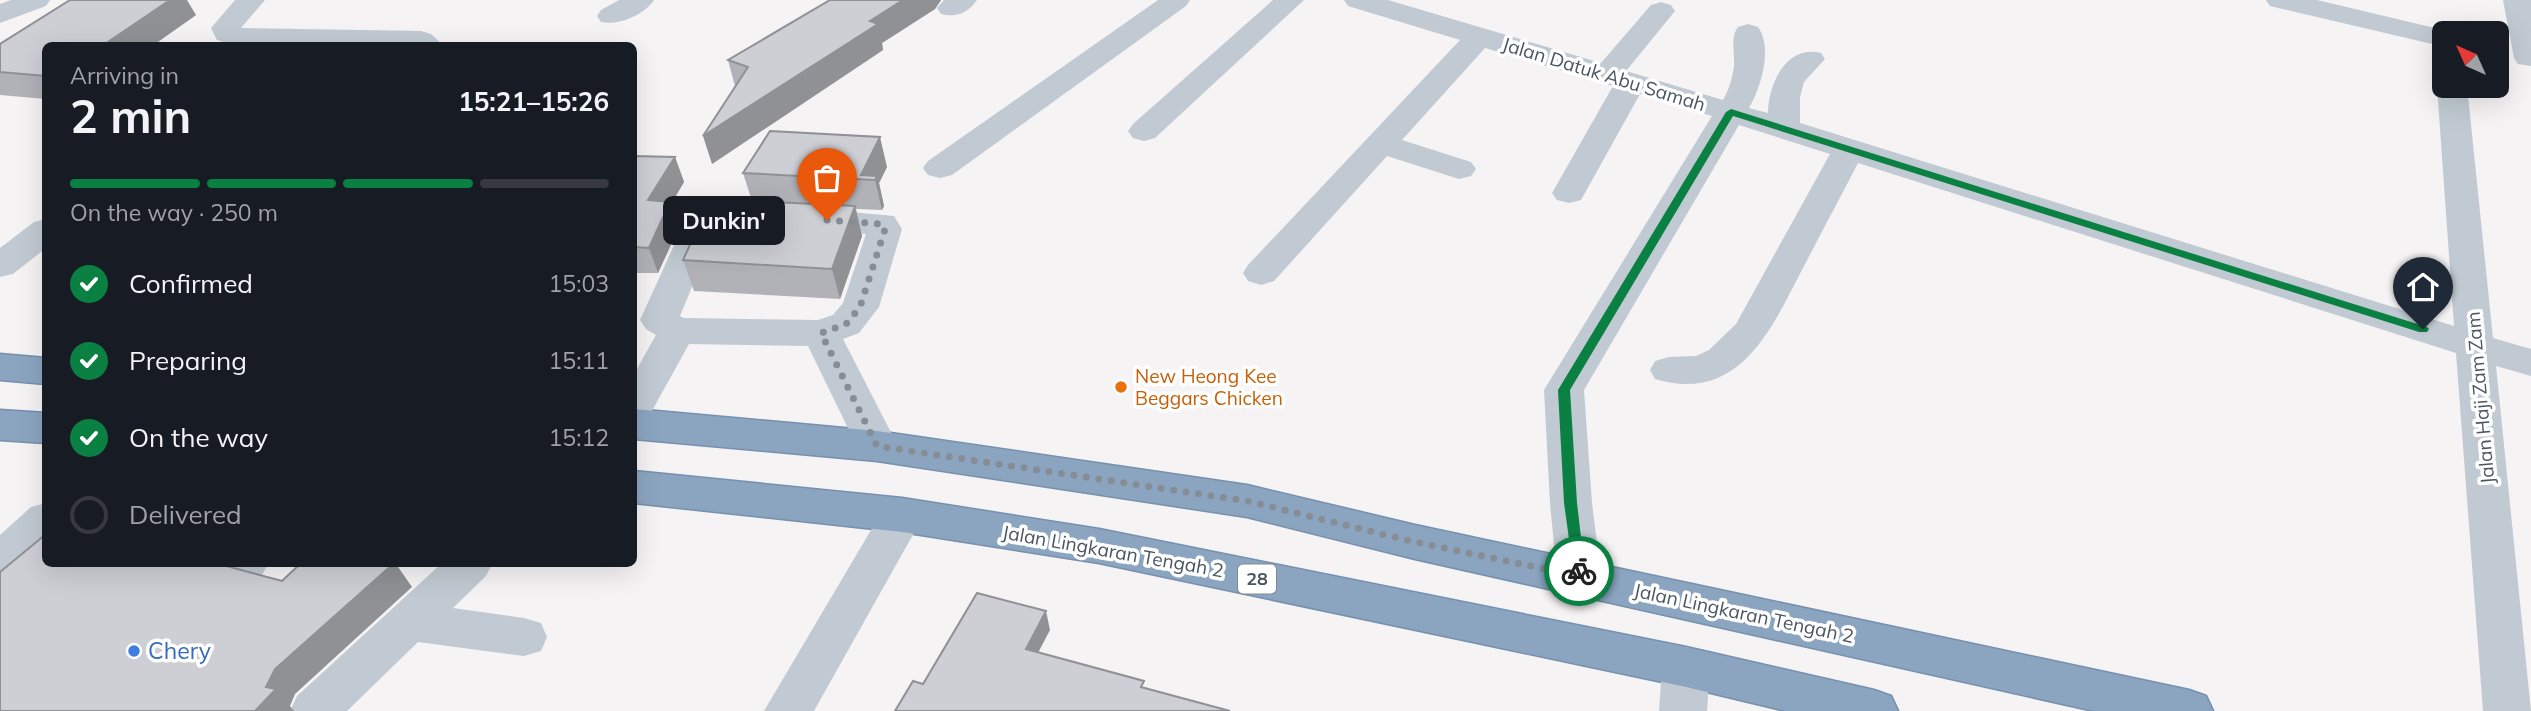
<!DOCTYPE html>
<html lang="en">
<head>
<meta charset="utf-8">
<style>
  :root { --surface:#171b24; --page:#242831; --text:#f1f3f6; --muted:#9ea1a6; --line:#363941; --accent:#0b8043 }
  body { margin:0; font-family:Mulish,sans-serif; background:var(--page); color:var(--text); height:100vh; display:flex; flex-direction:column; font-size:26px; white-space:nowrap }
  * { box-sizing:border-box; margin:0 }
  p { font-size:23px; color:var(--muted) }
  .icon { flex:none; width:38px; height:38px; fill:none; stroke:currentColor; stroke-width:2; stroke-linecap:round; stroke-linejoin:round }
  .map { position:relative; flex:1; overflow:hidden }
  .panel { position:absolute; left:42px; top:42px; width:595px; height:525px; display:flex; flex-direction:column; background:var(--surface); border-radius:10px; box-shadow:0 7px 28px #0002 }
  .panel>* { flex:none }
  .needle { width:46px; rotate:315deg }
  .tools { position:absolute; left:2432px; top:21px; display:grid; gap:14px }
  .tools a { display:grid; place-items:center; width:77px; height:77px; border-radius:10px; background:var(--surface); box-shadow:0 7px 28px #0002; font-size:35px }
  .pin { position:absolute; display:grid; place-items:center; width:60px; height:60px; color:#fff; margin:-72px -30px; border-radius:50% 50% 50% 0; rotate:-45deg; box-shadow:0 0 7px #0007 }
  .pin .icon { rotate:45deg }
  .courier { position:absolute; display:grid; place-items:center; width:70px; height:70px; margin:-35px; border:5px solid #0b8043; border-radius:50%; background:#fff; color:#222; box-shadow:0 2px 9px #0007 }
  .bubble { position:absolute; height:49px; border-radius:10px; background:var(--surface); box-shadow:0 7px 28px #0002; font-size:23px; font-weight:700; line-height:49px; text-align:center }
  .summary em { font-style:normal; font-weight:700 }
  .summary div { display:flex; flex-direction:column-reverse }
  .summary { display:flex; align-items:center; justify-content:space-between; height:119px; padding:0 28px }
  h1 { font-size:46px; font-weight:700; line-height:52px }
  .bar { display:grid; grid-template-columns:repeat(4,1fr); gap:10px 7px; align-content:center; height:84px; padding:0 28px }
  .bar i { height:9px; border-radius:5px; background:var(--line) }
  .bar .active { background:var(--accent) }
  .bar p { grid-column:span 4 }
  ol { padding:0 28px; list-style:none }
  li { display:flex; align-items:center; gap:21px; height:77px }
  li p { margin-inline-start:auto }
  li .icon { padding:7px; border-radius:50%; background:var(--accent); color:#fff; stroke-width:4 }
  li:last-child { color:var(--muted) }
  li i { width:38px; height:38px; border:4px solid var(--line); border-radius:50% }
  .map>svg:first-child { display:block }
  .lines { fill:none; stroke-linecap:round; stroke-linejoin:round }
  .highway-casing { stroke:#7690ad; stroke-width:3 }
  .minor { fill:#c1cad2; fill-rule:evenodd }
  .highway { fill:#8ba5c1; fill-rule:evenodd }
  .wall { fill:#b0b2b7 }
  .shaded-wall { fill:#909195 }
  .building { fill:#cdcfd5; stroke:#909195; stroke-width:2 }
  .route { fill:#0b8043 }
  .done { stroke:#868d94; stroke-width:7; stroke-dasharray:0 12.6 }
  .food-dot { fill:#e8710a; stroke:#fff; stroke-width:2.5 }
  .shop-dot { fill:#3f7fe0; stroke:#fff; stroke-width:2.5 }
  .labels { text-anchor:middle; stroke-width:7; stroke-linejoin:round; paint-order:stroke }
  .shield { fill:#fff; stroke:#808990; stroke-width:2 }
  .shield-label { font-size:18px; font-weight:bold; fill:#4a5661 }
  .street-label { font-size:19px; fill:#4a5661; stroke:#fff }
  .food-label { font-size:19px; fill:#c56008; stroke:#fff; text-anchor:start }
  .near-shop-label { font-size:23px; fill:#366cbe; stroke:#fff; text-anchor:start }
</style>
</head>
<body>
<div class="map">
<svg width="2531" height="711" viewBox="0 0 2531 711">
  <rect width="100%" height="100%" fill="#f5f3f3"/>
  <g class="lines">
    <g class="highway-casing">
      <path id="highway" d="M 0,354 L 46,358 L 46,384 L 0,380 Z
        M 634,409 L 877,431 L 1247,485 L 1415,525 L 2189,690 L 2206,696 L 2213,711 L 2094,711 L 1415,559 L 1247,517 L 877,461 L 634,439 Z
        M 0,410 L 46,413 L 46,443 L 0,440 Z
        M 634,471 L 902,498 L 1099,529 L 1686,647 L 1874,690 L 1891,696 L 1898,711 L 1786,711 L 1686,687 L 1099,563 L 902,532 L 634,503 Z"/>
    </g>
    <path class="minor" d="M 11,0 L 50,0 L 46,6 L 0,23 L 0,4 Z
      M 235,0 L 265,0 L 241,28 L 421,31 L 431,34 L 444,46 L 236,46 L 217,40 L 211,28 Z
      M 619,0 L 654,0 C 644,15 618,26 601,22 L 597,16 L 601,10 Z
      M 944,0 L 977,0 C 968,13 956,18 941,14 L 937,8 Z
      M 1158,0 L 1190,0 L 1186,6 L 952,175 L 940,178 L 928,175 L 923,168 L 928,161 Z
      M 1273,0 L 1304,0 L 1155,138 L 1144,141 L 1133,138 L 1128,131 L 1133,124 Z
      M 1344,0 L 1388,0 L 1601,63 L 1651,5 L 1661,2 L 1671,5 L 1675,11 L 1626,71 L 1723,100 C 1729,90 1732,78 1734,67 C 1735,53 1730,38 1738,27 L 1748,24 L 1758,27 C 1773,48 1761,87 1749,108 L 1768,113 C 1768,85 1786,44 1821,53 L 1825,59 L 1804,82 L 1800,97 L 1800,123 L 2454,326 L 2437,86 L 2445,79 L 2445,86 L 2467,86 L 2493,338 L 2531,349 L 2531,376 L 2496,366 L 2531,711 L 2483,711 L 2456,353 L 1858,163 C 1840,198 1821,233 1803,268 C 1771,329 1740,404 1655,379 L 1650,370 L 1655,361 L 1669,357 L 1696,356 L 1709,350 L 1736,324 L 1830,154 L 1739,125 L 1584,390 L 1592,503 L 1601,576 L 1595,589 L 1579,594 L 1563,589 L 1557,576 L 1550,503 L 1544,390 L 1712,116 L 1640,94 L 1581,200 L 1569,203 L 1557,200 L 1552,193 L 1613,86 L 1485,48 L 1402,140 L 1471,162 L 1476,169 L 1471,176 L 1459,179 L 1387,156 L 1274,281 L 1261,285 L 1248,281 L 1243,273 L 1248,265 L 1460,40 L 1348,6 Z
      M 2266,0 L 2317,0 L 2456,33 L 2445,33 L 2445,47 L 2270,6 Z
      M 2503,0 L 2531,0 L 2531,66 L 2518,64 L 2514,58 Z
      M 706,207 L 718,211 L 723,218 L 717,226 L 680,316 L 684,318 L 818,320 L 833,315 L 843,303 L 866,234 L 795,226 L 790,219 L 795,212 L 807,208 L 894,216 L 902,229 L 879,307 L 859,333 L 843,339 L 898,446 L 892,457 L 877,461 L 862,457 L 808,346 L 689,344 L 648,418 L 634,422 L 634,374 L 656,335 L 646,329 L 640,320 L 686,219 L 691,212 Z
      M 46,219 L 46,248 L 13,274 L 0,277 L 0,248 L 34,222 Z
      M 902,498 L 917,503 L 924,515 L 814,711 L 764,711 L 887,503 Z
      M 46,503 L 46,546 L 16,574 L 0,580 L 0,535 L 31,507 Z
      M 223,564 L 268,564 L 261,577 L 245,583 L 229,577 Z
      M 441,564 L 492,564 L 486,576 L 453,608 L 524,618 L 541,623 L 547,637 L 541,651 L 524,656 L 418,642 L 347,711 L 290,711 L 297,696 Z
      M 1686,647 L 1703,653 L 1710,667 L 1707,711 L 1659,711 L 1662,667 L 1669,653 Z"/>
    <use href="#highway" class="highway"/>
  </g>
  <path class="wall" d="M 830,0 L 941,0 L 935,9 L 882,43 L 883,50 L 712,164 L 735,86 L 728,60 Z
    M 196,15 L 152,46 L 46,46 L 46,99 L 0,95 L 0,44 Z
    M 634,156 L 675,157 L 684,182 L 671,204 L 679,227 L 658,273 L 634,273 Z
    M 887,167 L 879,183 L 884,206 L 882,210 L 856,209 L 862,236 L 840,299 L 694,291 L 683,260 L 752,201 L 743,173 Z"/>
  <path class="shaded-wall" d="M 170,0 L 187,0 L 196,15 L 152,46 L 102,46 Z
    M 903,0 L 941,0 L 935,9 L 882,43 L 883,50 L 712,164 L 703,136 L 870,21 Z
    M 880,137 L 887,167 L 879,183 L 884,206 L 882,210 L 875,180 L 861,175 Z
    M 675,157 L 684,182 L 671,204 L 679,227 L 658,273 L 649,248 L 648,200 Z
    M 855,206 L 862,236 L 840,299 L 832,269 Z
    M 393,564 L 396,564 L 412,587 L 295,694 L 290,706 L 294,711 L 255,711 L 275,669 Z
    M 1046,611 L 1050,630 L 1030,668 L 1026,649 Z"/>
  <path class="building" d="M 70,0 L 170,0 L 102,46 L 46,46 L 46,76 L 0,72 L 0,44 Z
    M 830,0 L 903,0 L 870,21 L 878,24 L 703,136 L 748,67 L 728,60 Z
    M 770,131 L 880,137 L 861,175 L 877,176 L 875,180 L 743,173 Z
    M 634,156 L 675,157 L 648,200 L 670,202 L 649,248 L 634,247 Z
    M 711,199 L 855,206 L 832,269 L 683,260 Z
    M 46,534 L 46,564 L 219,564 L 282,581 L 300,564 L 393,564 L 275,669 L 266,687 L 276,689 L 255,711 L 0,711 L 0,572 Z
    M 977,593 L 1046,611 L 1026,649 L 1144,681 L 1141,687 L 1230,711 L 895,711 L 913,681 L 923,684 Z"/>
  <path class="route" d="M 1731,109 L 2427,327 L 2429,329 L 2427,332 L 2419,332 L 1733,116 L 1570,390 L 1577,503 L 1585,571 L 1583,575 L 1574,575 L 1564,503 L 1558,390 L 1726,112 Z"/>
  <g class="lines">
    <path class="done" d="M 827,220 L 882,224 L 885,229 L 860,307 L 846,324 L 821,333 L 877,446 L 1247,501 L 1415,542 L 1579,576 L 1579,571"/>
  </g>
  <circle class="food-dot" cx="1121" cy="387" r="7"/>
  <circle class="shop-dot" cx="134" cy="651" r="7"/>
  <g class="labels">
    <rect class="shield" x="1238" y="564.5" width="38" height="29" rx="5"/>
    <g class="shield-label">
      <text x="1257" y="585">28</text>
    </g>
    <g class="street-label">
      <text transform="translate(1604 74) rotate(17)" y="7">Jalan Datuk Abu Samah</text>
      <text transform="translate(2480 398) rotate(-95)" y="7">Jalan Haji Zam Zam</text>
      <text transform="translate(1113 551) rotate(10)" y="7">Jalan Lingkaran Tengah 2</text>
      <text transform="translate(1744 613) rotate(12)" y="7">Jalan Lingkaran Tengah 2</text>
    </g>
    <g class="food-label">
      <text x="1135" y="383">New Heong Kee<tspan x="1135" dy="22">Beggars Chicken</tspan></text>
    </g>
    <g class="near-shop-label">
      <text x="148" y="659">Chery</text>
    </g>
  </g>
</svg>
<div class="tools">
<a><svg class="needle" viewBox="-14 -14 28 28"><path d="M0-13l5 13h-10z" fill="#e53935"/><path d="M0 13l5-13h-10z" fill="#9ea1a6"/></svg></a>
</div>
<div class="pin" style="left:827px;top:220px;background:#ea580c"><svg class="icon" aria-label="bag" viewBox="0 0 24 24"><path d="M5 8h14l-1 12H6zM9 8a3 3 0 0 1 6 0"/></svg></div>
<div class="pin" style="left:2423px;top:329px;background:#1f2937"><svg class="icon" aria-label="home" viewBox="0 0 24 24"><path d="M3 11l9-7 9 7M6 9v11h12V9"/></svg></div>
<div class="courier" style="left:1579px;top:571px"><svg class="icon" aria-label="bike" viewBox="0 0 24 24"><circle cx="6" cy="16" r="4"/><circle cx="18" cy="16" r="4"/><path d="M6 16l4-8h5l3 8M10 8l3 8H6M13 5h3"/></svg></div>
<div class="bubble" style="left:663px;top:196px;width:122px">Dunkin'</div>
<section class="panel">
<div class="summary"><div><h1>2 min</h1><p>Arriving in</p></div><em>15:21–15:26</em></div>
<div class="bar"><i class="active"></i><i class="active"></i><i class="active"></i><i></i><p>On the way · 250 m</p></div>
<ol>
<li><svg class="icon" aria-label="check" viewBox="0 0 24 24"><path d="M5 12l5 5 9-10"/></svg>Confirmed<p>15:03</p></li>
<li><svg class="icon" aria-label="check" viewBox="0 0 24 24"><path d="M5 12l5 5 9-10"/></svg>Preparing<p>15:11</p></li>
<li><svg class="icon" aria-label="check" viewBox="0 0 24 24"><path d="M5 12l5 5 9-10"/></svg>On the way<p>15:12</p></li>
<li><i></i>Delivered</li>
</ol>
</section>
</div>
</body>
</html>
